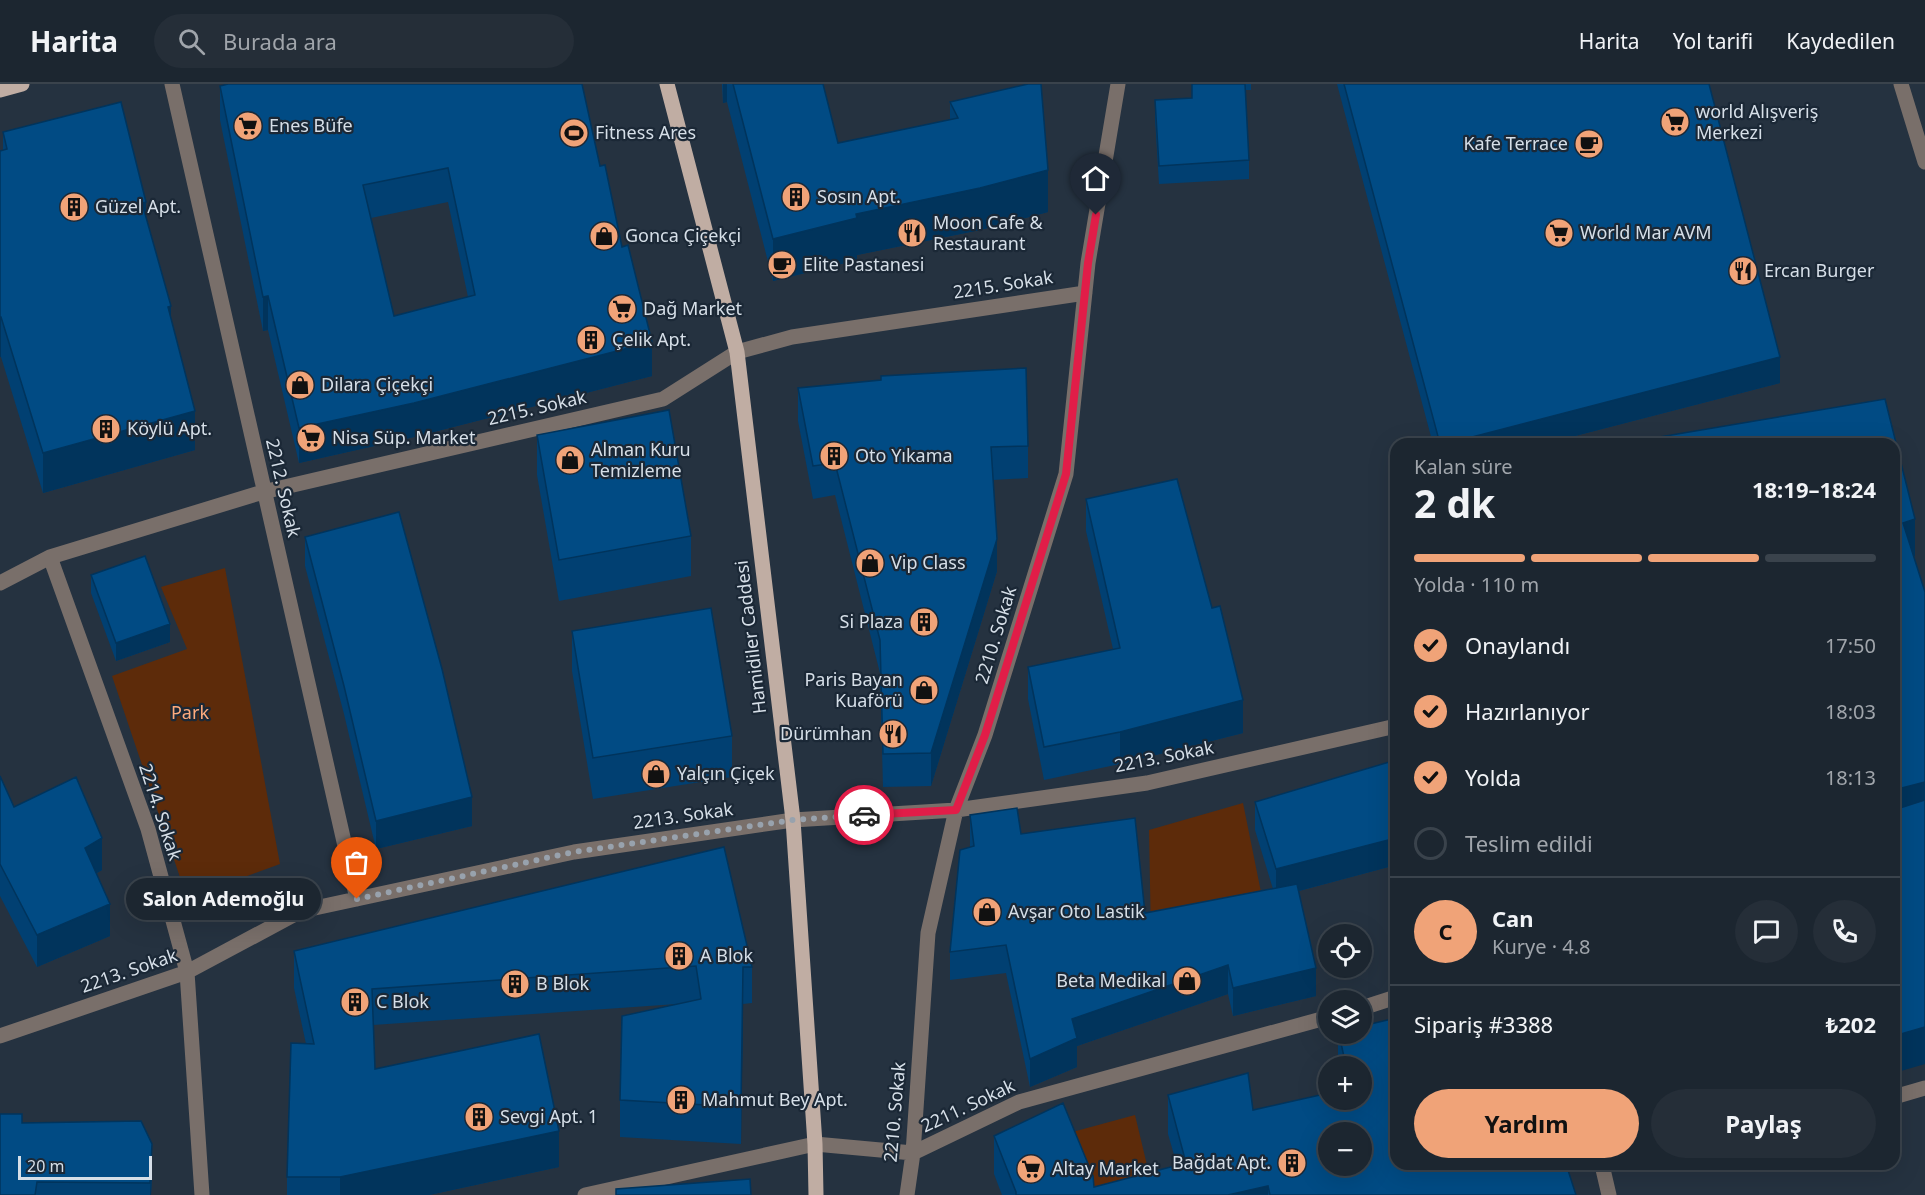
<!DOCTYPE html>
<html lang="tr">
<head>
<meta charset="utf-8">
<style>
  :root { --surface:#1c2630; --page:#252e38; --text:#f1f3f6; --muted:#a0a5ab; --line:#3a434c; --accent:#f0a378 }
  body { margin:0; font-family:"Noto Sans",sans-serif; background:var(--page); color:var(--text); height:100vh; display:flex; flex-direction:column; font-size:22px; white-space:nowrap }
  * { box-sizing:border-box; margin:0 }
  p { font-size:20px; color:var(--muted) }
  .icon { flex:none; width:33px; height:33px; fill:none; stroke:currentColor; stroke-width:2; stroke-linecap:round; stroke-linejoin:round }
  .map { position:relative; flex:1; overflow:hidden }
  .side { position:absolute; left:1390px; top:354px; width:510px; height:732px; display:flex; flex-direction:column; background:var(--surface); border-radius:18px; box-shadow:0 6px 24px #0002,0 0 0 2px var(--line) }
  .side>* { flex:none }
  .controls { position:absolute; left:1318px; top:840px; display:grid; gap:12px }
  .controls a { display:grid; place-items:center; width:54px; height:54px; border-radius:50%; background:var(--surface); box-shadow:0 6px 24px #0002,0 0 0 2px var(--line); font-size:30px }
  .scale { position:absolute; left:18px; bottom:15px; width:134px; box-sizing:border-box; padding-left:6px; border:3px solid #d6dfe8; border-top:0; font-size:16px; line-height:21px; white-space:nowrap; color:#d6dfe8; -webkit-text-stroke:4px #1b2836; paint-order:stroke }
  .pin { position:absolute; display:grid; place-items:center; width:51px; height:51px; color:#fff; margin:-62px -26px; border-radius:50% 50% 50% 0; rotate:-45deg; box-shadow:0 0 6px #0007 }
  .pin .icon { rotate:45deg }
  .courier { position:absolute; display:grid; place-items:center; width:60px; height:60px; margin:-30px; border:4px solid #e11d48; border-radius:50%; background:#fff; color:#222; box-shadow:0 2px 8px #0007 }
  .bubble { position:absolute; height:42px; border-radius:21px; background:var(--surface); box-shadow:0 6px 24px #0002,0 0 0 2px var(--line); font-size:20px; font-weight:700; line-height:42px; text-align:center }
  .overview em { font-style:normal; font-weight:700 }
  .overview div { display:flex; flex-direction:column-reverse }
  .overview { display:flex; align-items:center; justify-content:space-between; height:102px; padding:0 24px }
  h1 { font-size:39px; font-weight:700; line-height:45px }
  .bar { display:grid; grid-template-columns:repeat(4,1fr); gap:9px 6px; align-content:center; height:72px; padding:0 24px }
  .bar i { height:8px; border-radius:4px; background:var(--line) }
  .bar .active { background:var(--accent) }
  .bar p { grid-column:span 4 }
  .line { display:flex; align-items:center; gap:15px; padding:0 24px; border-top:2px solid var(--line) }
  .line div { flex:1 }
  .round { display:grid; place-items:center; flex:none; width:63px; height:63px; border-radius:32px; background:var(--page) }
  ol { padding:0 24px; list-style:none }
  li { display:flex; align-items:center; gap:18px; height:66px }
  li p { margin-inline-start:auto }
  li .icon { padding:6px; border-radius:50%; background:var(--accent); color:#111; stroke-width:4 }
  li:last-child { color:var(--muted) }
  li i { width:33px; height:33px; border:3px solid var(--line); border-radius:50% }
  .primary-button { display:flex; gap:12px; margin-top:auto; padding:12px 24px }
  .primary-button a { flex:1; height:69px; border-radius:36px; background:var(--accent); color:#111; font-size:24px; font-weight:700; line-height:69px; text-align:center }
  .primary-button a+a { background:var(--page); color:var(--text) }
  header { display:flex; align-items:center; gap:36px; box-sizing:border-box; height:84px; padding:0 30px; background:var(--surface); border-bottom:2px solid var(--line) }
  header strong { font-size:28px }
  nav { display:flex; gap:33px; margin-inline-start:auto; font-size:21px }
  .search { width:420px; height:54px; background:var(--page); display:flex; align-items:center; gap:15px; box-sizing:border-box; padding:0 21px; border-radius:33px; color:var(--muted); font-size:22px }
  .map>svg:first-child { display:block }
  .green { fill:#5d2b0a }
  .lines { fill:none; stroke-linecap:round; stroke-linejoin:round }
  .minor { stroke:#796f6a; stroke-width:15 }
  .major { stroke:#c0ada3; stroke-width:15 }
  .wall { fill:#014072; fill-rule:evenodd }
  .shaded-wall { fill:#01345c }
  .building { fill:#014b84; stroke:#01345c; stroke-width:1.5; fill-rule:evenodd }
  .done { stroke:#98a2ad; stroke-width:6; stroke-dasharray:0 10.8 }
  .route { stroke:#e11d48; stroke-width:8 }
  .labels { text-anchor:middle; stroke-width:4.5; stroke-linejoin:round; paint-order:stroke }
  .poi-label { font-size:18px; fill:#d6dfe8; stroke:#1b2836; text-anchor:start }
  .street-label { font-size:18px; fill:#d6dfe8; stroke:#1b2836 }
  .park-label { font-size:18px; fill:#feab7d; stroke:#1b2836 }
</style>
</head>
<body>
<header>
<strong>Harita</strong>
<div class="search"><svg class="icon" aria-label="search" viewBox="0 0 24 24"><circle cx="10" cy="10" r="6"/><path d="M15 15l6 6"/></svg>Burada ara</div>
<nav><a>Harita</a><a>Yol tarifi</a><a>Kaydedilen</a></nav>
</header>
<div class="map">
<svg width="1925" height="1111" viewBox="0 0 1925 1111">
  <rect width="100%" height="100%" fill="#253240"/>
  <path class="green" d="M 225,484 L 280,780 L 187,814 L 112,592 L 187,565 L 161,503 Z
    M 1243,719 L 1263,818 L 1151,854 L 1149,746 Z
    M 1135,1031 L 1152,1102 L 1092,1111 L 1065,1050 Z"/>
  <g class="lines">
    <path class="minor" d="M 172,0 L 357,815
      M 1901,0 L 1925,78
      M 50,473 L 148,745 L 187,888 L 202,1111
      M 0,499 L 50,473 L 263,408 L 663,315 L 737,268 L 792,253 L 1085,209
      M 1362,924 L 1396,913
      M 0,952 L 187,888 L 301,827 L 574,768 L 793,736 L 956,726 L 1147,699 L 1396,642
      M 1894,1013 L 1925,1004
      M 1606,1080 L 1602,1081 L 1609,1111
      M 585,1111 L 815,1060 L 913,1069 L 1019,1018 L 1329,933
      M 907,1111 L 913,1069 L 928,849 L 956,726 L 985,651 L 1066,390 L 1088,179 L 1118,0"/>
    <path class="major" d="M 667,0 L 737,268 L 793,736 L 815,1060 L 816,1111
      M 0,6 L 22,0"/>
  </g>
  <path class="wall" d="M 722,0 L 823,0 L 838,59 L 950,36 L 950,18 L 1048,128 L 980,146 L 857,171 L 857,176 L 773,197 L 727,18 L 723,19 Z
    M 1192,0 L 1251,0 L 1251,6 L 1245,6 L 1249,76 L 1249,95 L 1159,100 L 1155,34 L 1155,16 L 1192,14 Z
    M 1337,0 L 1709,0 L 1780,299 L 1544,360 L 1433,360 Z
    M 220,2 L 600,82 L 622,163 L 652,292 L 414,353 L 299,379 L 268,246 L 263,247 L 220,36 ZM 448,118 L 468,213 L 394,232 L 371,134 Z
    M 3,48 L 146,133 L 171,237 L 195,366 L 43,409 L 1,273 L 0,273 L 0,67 L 3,66 Z
    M 798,304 L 1028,362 L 1028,394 L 993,396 L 997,487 L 931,702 L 883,703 L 880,589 L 835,411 L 813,415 L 798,337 Z
    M 537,351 L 691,452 L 691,492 L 559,517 L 537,391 Z
    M 1086,415 L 1243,649 L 1120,680 L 1044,696 L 1028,615 L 1028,583 L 1113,565 L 1086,447 Z
    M 305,453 L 472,742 L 376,765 L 344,630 L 305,482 Z
    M 91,491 L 170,558 L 116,577 L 91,509 Z
    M 572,547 L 732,652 L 732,693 L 593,715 L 572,587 Z
    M 0,692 L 14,723 L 102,786 L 97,789 L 110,852 L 37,883 L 0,812 Z
    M 1255,718 L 1396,781 L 1299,807 L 1316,912 L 1233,932 L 1228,910 L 1077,962 L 1077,983 L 1030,1003 L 1006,889 L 950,896 L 950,868 L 970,763 L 970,731 L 1021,750 L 1145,829 L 1273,805 L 1255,746 Z
    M 294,867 L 752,883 L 752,919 L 743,920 L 741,1060 L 620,1053 L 620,1016 L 677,920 L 373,941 L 375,985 L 559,1083 L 429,1111 L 287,1111 L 287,1093 L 306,960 L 294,904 Z
    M 1338,950 L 1576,1111 L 1002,1111 L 994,1090 L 994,1052 L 1094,1103 L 1177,1081 L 1168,1050 L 1168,1011 L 1253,1026 L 1362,1016 L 1362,982 L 1338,982 Z
    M 22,1039 L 152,1090 L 151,1111 L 0,1111 Z"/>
  <path class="shaded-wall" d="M 723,0 L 727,0 L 727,18 L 723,19 Z
    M 1048,86 L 1048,128 L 980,146 L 857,171 L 857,176 L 773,197 L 773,155 L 856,130 Z
    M 146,118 L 146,158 L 142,119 Z
    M 268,212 L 268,246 L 263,247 L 263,213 Z
    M 171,222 L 171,262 L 168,223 Z
    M 0,233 L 1,233 L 1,273 L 0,273 Z
    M 652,258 L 652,292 L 414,353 L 299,379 L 299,344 Z
    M 1780,273 L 1780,299 L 1544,360 L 1445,360 Z
    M 195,327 L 195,366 L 43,409 L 43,369 Z
    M 1915,435 L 1915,472 L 1903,476 L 1903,439 Z
    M 997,455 L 997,487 L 931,702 L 931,669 Z
    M 170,540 L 170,558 L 116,577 L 116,559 Z
    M 1243,616 L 1243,649 L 1120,680 L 1120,648 Z
    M 1925,698 L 1925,735 L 1894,743 L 1894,706 Z
    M 472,713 L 472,742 L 376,765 L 376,737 Z
    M 102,754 L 102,786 L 85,796 L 85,764 Z
    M 1396,754 L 1396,781 L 1276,813 L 1276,785 Z
    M 110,820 L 110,852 L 37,883 L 37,851 Z
    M 1228,881 L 1228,910 L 1077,962 L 1077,983 L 1030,1003 L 1030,975 L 1072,935 Z
    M 743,883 L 743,920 L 741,1060 L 741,1023 Z
    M 1316,884 L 1316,912 L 1233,932 L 1233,904 Z
    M 1925,943 L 1925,980 L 1894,989 L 1894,952 Z
    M 559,1047 L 559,1083 L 429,1111 L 340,1111 L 340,1093 Z
    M 152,1060 L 152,1090 L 151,1111 L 150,1111 Z
    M 1268,1102 L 1268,1111 L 1228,1111 Z"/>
  <path class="building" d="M 228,0 L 582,0 L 600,82 L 605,81 L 622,163 L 628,161 L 652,258 L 414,319 L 299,344 L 268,212 L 263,213 L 220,2 ZM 448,84 L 475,211 L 394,232 L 363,101 Z
    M 733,0 L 823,0 L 838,59 L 958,34 L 950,18 L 1028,0 L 1041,0 L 1048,86 L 980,104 L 856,130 L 857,134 L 773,155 Z
    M 1192,0 L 1245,0 L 1249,76 L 1159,82 L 1155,16 L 1192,14 Z
    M 1344,0 L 1709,0 L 1780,273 L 1445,360 L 1440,360 Z
    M 121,18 L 146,118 L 142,119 L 171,222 L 168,223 L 195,327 L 43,369 L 1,233 L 0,233 L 0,67 L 7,65 L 3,48 Z
    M 1026,284 L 1028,362 L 991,363 L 997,455 L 931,669 L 883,670 L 880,556 L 835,379 L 813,382 L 798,304 L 881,296 L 881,292 Z
    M 1885,315 L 1915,435 L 1903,439 L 1925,508 L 1925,698 L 1894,706 L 1894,360 L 1618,360 Z
    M 669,326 L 691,452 L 559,476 L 537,351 Z
    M 1177,395 L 1212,524 L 1220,522 L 1243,616 L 1120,648 L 1044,663 L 1028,583 L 1120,564 L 1086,415 Z
    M 399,428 L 442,585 L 472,713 L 376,737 L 344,602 L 305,453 Z
    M 145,472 L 170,540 L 116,559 L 91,491 Z
    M 711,524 L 732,652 L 593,674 L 572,547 Z
    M 1396,676 L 1396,754 L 1276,785 L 1255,718 Z
    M 0,692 L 14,723 L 76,693 L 102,754 L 85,764 L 110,820 L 37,851 L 0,780 Z
    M 1925,716 L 1925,943 L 1894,952 L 1894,724 L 1897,725 Z
    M 1017,724 L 1021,750 L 1135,734 L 1145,829 L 1297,800 L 1316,884 L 1233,904 L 1228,881 L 1072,935 L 1077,954 L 1030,975 L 1006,861 L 950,868 L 960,766 L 974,762 L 970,731 Z
    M 724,763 L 752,883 L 743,883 L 741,1023 L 620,1016 L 622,932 L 701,915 L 696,882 L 372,905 L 375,985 L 539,950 L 559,1047 L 340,1093 L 287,1093 L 291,959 L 314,960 L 294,867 Z
    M 1396,934 L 1396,1080 L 1566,1080 L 1576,1111 L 1270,1111 L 1268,1102 L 1228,1111 L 1016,1111 L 1016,1108 L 994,1052 L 1063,1019 L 1093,1092 L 1094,1103 L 1186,1079 L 1168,1011 L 1248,989 L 1253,1026 L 1329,1009 L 1329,1016 L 1362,1016 L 1362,982 L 1346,982 L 1339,950 L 1362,950 L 1362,942 ZM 1329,1048 L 1362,1048 L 1362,1082 L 1329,1082 Z
    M 0,1030 L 22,1030 L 22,1039 L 141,1037 L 152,1060 L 150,1099 L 37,1098 L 35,1111 L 0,1111 Z
    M 750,1095 L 751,1111 L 616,1111 L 616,1105 Z"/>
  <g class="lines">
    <path class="done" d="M 357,815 L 574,768 L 793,736 L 864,731"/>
    <path class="route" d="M 864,731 L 956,726 L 985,651 L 1066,390 L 1088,179 L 1096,131"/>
  </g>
  <defs>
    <g id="supermarket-disc" transform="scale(1.5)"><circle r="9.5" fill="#f0a378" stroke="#1b2836"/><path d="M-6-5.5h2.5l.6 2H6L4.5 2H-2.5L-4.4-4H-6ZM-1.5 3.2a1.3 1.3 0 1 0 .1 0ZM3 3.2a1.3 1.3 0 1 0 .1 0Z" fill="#111"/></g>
    <g id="stadium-disc" transform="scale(1.5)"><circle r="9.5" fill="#f0a378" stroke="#1b2836"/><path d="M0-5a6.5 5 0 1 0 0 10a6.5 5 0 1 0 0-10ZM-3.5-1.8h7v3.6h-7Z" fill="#111"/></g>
    <g id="cafe-disc" transform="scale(1.5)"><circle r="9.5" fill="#f0a378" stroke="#1b2836"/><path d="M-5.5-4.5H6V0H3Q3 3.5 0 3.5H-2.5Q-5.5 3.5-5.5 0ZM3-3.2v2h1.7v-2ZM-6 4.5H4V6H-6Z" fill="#111"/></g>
    <g id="building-disc" transform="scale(1.5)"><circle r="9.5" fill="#f0a378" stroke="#1b2836"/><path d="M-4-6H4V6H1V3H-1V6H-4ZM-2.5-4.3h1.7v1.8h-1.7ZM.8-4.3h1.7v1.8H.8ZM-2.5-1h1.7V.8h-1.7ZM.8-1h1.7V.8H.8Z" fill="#111"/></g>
    <g id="restaurant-disc" transform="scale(1.5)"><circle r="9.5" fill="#f0a378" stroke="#1b2836"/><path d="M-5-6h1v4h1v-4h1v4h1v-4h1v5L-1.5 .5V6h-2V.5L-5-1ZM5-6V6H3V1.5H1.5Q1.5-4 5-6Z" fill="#111"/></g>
    <g id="shop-disc" transform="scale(1.5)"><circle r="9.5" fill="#f0a378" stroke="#1b2836"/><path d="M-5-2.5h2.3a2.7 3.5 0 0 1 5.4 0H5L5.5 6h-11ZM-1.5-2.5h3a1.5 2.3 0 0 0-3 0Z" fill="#111"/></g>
  </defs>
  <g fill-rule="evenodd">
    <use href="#supermarket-disc" x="1675" y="38"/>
    <use href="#supermarket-disc" x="248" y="42"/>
    <use href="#stadium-disc" x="574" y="49"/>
    <use href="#cafe-disc" x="1589" y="60"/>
    <use href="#building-disc" x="796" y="113"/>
    <use href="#building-disc" x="74" y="123"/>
    <use href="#restaurant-disc" x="912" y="149"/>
    <use href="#supermarket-disc" x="1559" y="149"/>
    <use href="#shop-disc" x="604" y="152"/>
    <use href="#cafe-disc" x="782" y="181"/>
    <use href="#restaurant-disc" x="1743" y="187"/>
    <use href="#supermarket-disc" x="622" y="225"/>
    <use href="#building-disc" x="591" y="256"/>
    <use href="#shop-disc" x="300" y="301"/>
    <use href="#building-disc" x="106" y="345"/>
    <use href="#supermarket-disc" x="311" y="354"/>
    <use href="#building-disc" x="834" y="372"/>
    <use href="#shop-disc" x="570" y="376"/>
    <use href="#shop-disc" x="870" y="479"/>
    <use href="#building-disc" x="924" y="538"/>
    <use href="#shop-disc" x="924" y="606"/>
    <use href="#restaurant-disc" x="893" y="650"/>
    <use href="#shop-disc" x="656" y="690"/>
    <use href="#shop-disc" x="987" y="828"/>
    <use href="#building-disc" x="679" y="872"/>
    <use href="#shop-disc" x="1187" y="897"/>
    <use href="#building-disc" x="515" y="900"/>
    <use href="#building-disc" x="355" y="918"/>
    <use href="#building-disc" x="681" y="1016"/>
    <use href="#building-disc" x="479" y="1033"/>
    <use href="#building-disc" x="1292" y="1079"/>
    <use href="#supermarket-disc" x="1031" y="1085"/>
  </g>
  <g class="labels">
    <g class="poi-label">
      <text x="1696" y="34">world Alışveriş<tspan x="1696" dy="21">Merkezi</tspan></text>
      <text x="269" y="48">Enes Büfe</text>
      <text x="595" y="55">Fitness Ares</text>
      <text x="1568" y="66" text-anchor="end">Kafe Terrace</text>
      <text x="817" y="119">Sosın Apt.</text>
      <text x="95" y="129">Güzel Apt.</text>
      <text x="933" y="145">Moon Cafe &amp;<tspan x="933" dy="21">Restaurant</tspan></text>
      <text x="1580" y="155">World Mar AVM</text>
      <text x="625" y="158">Gonca Çiçekçi</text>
      <text x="803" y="187">Elite Pastanesi</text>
      <text x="1764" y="193">Ercan Burger</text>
      <text x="643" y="231">Dağ Market</text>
      <text x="612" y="262">Çelik Apt.</text>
      <text x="321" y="307">Dilara Çiçekçi</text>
      <text x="127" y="351">Köylü Apt.</text>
      <text x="332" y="360">Nisa Süp. Market</text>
      <text x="591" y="372">Alman Kuru<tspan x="591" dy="21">Temizleme</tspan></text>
      <text x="855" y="378">Oto Yıkama</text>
      <text x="891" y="485">Vip Class</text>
      <text x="903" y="544" text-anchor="end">Si Plaza</text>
      <text x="903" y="602" text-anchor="end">Paris Bayan<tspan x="903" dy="21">Kuaförü</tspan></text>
      <text x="872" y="656" text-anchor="end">Dürümhan</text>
      <text x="677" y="696">Yalçın Çiçek</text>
      <text x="1008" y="834">Avşar Oto Lastik</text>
      <text x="700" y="878">A Blok</text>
      <text x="1166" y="903" text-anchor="end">Beta Medikal</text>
      <text x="536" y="906">B Blok</text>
      <text x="376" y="924">C Blok</text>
      <text x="702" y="1022">Mahmut Bey Apt.</text>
      <text x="500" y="1039">Sevgi Apt. 1</text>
      <text x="1271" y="1085" text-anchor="end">Bağdat Apt.</text>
      <text x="1052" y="1091">Altay Market</text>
    </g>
    <g class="street-label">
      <text transform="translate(1003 201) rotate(-9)" y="6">2215. Sokak</text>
      <text transform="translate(537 324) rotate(-13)" y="6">2215. Sokak</text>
      <text transform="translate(283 404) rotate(77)" y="6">2212. Sokak</text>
      <text transform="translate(996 551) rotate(-73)" y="6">2210. Sokak</text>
      <text transform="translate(751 553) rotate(-97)" y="6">Hamidiler Caddesi</text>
      <text transform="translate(1164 673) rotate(-11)" y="6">2213. Sokak</text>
      <text transform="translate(160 728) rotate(72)" y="6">2214. Sokak</text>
      <text transform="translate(683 732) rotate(-8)" y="6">2213. Sokak</text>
      <text transform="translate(129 887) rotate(-19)" y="6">2213. Sokak</text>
      <text transform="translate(968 1022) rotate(-25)" y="6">2211. Sokak</text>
      <text transform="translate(895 1028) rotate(-85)" y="6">2210. Sokak</text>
    </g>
    <g class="park-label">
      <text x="190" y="635">Park</text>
    </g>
  </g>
</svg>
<div class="controls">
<a><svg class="icon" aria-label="locate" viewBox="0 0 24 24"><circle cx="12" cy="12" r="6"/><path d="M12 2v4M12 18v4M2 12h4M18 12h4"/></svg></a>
<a><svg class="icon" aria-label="layers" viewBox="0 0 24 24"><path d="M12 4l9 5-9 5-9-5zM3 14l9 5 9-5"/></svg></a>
<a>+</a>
<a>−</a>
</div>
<div class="scale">20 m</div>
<div class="pin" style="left:357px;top:815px;background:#ea580c"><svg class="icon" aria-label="bag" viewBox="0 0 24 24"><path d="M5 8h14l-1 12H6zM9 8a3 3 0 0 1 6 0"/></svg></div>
<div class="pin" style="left:1096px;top:131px;background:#1f2937"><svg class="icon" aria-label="home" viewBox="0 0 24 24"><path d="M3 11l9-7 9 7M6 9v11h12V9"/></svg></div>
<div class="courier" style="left:864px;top:731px"><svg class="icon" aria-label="car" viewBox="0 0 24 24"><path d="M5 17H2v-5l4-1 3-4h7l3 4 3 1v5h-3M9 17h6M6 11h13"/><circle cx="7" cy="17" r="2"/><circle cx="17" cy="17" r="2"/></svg></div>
<div class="bubble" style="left:126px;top:794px;width:195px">Salon Ademoğlu</div>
<section class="side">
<div class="overview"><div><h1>2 dk</h1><p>Kalan süre</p></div><em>18:19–18:24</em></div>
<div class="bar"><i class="active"></i><i class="active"></i><i class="active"></i><i></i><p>Yolda · 110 m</p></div>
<ol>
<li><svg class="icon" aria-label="check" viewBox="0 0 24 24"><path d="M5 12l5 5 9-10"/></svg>Onaylandı<p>17:50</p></li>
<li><svg class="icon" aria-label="check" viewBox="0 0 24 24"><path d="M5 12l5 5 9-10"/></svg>Hazırlanıyor<p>18:03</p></li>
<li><svg class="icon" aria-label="check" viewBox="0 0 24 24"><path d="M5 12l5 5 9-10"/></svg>Yolda<p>18:13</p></li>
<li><i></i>Teslim edildi</li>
</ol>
<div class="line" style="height:108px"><b class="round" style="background:var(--accent);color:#111">C</b><div><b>Can</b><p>Kurye · 4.8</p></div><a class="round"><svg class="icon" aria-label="chat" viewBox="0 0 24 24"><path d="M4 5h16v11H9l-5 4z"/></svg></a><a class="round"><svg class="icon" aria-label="phone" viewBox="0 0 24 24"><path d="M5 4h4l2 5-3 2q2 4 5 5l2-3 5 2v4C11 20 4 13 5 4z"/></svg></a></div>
<div class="line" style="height:78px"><div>Sipariş #3388</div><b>₺202</b></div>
<div class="primary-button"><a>Yardım</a><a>Paylaş</a></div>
</section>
</div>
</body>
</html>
